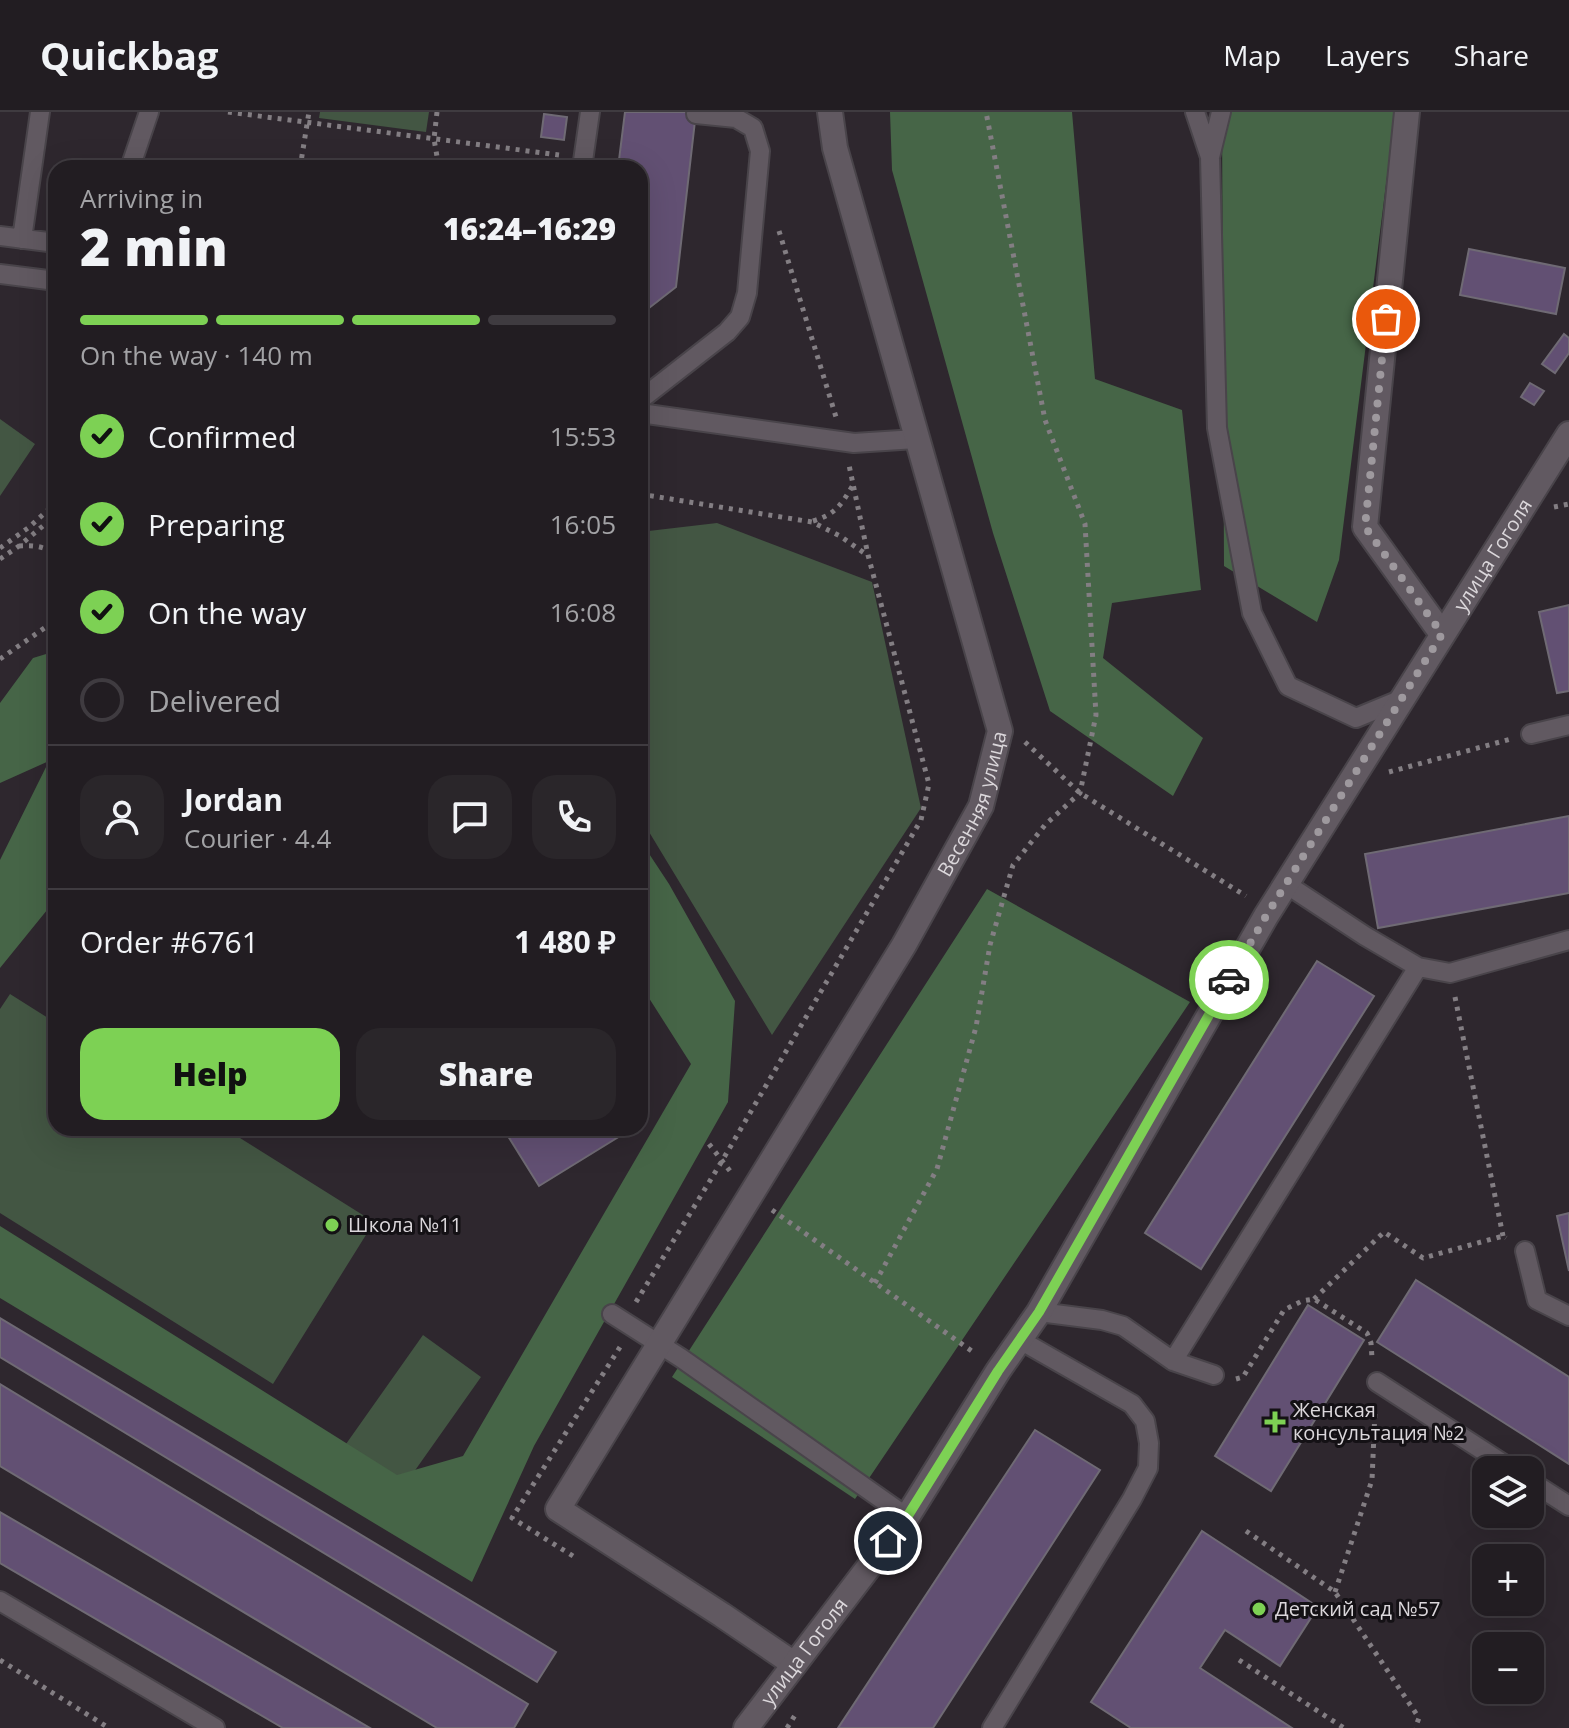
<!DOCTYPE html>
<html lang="en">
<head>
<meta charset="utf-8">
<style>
  :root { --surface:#221d22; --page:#2a262a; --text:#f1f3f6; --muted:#a2a2a5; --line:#3f3b40; --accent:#7dd154 }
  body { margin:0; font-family:"Open Sans",sans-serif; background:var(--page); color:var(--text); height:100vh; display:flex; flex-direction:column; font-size:30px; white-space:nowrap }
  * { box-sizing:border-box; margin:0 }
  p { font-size:26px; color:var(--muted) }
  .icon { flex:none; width:44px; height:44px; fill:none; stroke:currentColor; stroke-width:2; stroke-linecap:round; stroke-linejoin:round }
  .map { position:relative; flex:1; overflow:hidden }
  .sheet { position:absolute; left:48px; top:48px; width:600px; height:976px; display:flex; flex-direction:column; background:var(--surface); border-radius:24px; box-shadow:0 8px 32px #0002,0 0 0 2px var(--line) }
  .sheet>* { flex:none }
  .controls { position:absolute; left:1472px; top:1344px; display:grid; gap:16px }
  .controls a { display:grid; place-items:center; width:72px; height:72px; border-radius:16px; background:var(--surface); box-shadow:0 8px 32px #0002,0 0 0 2px var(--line); font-size:40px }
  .pin { position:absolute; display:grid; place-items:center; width:68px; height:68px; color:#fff; margin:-34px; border:4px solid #fff; border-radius:50%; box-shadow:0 2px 8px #0007 }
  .courier { position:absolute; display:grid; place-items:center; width:80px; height:80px; margin:-40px; border:6px solid #7dd154; border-radius:50%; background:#fff; color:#222; box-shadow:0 2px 10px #0007 }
  .headline em { font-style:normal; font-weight:800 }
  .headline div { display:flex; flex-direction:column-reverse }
  .headline { display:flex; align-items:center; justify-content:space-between; height:136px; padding:0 32px }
  h1 { font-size:52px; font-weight:800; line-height:60px }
  .bar { display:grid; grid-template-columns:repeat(4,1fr); gap:12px 8px; align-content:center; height:96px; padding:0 32px }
  .bar i { height:10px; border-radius:6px; background:var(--line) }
  .bar .active { background:var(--accent) }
  .bar p { grid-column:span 4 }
  .line { display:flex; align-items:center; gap:20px; padding:0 32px; border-top:2px solid var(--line) }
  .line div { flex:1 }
  .round { display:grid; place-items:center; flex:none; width:84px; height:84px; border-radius:24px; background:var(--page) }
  ol { padding:0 32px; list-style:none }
  li { display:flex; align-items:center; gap:24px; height:88px }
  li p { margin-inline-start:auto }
  li .icon { padding:8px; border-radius:50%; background:var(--accent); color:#111; stroke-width:4 }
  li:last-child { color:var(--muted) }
  li i { width:44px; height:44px; border:4px solid var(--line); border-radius:50% }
  .action { display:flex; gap:16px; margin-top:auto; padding:16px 32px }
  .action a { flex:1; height:92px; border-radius:24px; background:var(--accent); color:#111; font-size:32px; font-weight:800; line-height:92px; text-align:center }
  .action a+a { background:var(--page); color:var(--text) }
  header { display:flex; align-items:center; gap:48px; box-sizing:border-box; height:112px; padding:0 40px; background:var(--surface); border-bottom:2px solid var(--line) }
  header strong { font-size:38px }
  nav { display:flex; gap:44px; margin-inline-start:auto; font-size:28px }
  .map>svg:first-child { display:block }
  .green { fill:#435643 }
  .forest { fill:#466547 }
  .building { fill:#625073; stroke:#6f6a74; stroke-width:2 }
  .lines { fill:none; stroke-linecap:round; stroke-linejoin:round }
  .lane-casing { stroke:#49444a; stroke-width:22 }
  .street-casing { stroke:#49444a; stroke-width:28 }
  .path { stroke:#837e83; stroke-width:5; stroke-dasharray:4 6; stroke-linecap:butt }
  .lane { stroke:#615961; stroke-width:18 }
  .street { stroke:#615961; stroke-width:24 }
  .done { stroke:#9e999e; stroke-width:8; stroke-dasharray:0 14.4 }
  .route { stroke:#7dd154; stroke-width:10 }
  .poi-dot { fill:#7dd154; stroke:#141115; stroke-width:3 }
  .labels { text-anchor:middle; stroke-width:6; stroke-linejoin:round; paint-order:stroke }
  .street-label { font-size:20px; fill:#dbd7db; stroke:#141115 }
  .poi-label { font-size:20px; fill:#dbd7db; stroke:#141115; text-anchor:start }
</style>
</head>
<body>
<header>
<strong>Quickbag</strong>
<nav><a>Map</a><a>Layers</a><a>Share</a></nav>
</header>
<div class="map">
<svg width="1569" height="1616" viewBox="0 0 1569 1616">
  <rect width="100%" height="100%" fill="#2e272e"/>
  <path class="green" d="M 320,0 L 429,0 L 426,20 L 319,6 Z
    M 0,307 L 35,332 L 0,384 Z
    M 717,411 L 872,470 L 921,696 L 772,923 L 640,705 L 640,420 Z
    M 10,882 L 56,911 L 56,1016 L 224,1016 L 374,1110 L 273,1272 L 0,1101 L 0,897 Z
    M 423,1223 L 481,1265 L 404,1374 L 346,1332 Z"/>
  <path class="forest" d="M 890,0 L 1072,0 L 1095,267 L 1182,298 L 1201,478 L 1112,491 L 1103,546 L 1203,626 L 1173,684 L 1050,599 L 993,421 L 892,58 Z
    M 1222,0 L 1395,0 L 1339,448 L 1317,510 L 1224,454 Z
    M 56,539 L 56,787 L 0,856 L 0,748 L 49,649 L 0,671 L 0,591 L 33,546 Z
    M 640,728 L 669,772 L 735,889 L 728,990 L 534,1334 L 472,1470 L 0,1186 L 0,1114 L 397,1363 L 463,1344 L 691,952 L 640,872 Z
    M 987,777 L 1190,890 L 855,1387 L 672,1265 Z"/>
  <path class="building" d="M 625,0 L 696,0 L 676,175 L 640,203 L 640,56 L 618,56 Z
    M 544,2 L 567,5 L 564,28 L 541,25 Z
    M 1469,137 L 1565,156 L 1556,202 L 1460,183 Z
    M 1564,222 L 1569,226 L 1569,241 L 1555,261 L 1542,252 Z
    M 1530,271 L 1544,279 L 1534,293 L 1521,285 Z
    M 1569,493 L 1569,579 L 1557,581 L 1539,500 Z
    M 1569,704 L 1569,781 L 1378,816 L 1365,742 Z
    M 1317,849 L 1374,884 L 1201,1157 L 1145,1121 Z
    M 503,1016 L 633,1016 L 539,1074 Z
    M 1569,1101 L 1569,1159 L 1557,1104 Z
    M 1416,1168 L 1569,1265 L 1569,1352 L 1377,1230 Z
    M 1308,1193 L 1364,1228 L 1271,1379 L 1215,1344 Z
    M 0,1206 L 556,1540 L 537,1570 L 0,1245 Z
    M 0,1272 L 528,1592 L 514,1616 L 437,1616 L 0,1354 Z
    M 1035,1318 L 1100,1358 L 933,1616 L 838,1616 Z
    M 0,1400 L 370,1616 L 283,1616 L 0,1451 Z
    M 1202,1419 L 1318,1495 L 1280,1554 L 1225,1518 L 1200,1556 L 1292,1616 L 1131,1616 L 1091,1590 Z"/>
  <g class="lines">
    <g class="lane-casing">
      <path id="lane" d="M 1195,0 L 1210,45 L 1221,0
        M 1210,45 L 1217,316 L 1252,501 L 1288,574 L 1356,606 L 1402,587
        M 130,56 L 149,0
        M 582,56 L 590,0
        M 0,124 L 56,131
        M 22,127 L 40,0
        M 0,162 L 56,169
        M 640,288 L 727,220 L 740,205 L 747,181 L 760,39 L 753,16 L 736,6 L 696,2
        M 640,301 L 854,331 L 916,327
        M 1531,622 L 1569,613
        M 1286,772 L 1365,824 L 1418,855 L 1450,861 L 1569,828
        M 1525,1139 L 1537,1188 L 1569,1204
        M 1039,1200 L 1102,1208 L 1123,1214 L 1173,1249 L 1214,1263
        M 612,1202 L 681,1246 L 907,1405
        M 1173,1249 L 1418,855
        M 1377,1270 L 1513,1358
        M 1530,1369 L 1569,1394
        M 0,1489 L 215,1616
        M 992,1616 L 1132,1387 L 1148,1356 L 1149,1331 L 1145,1309 L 1132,1292 L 1020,1228"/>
    </g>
    <g class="street-casing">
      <g id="street">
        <path d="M 1407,0 L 1365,415 L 1442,522"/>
        <path id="s1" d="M 794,1552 L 722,1503 L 558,1397 L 904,833 L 981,694 L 1000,619 L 835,36 L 830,0"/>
        <path id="s2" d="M 746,1616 L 907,1405 L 998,1259 L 1039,1200 L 1266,804 L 1569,322"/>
      </g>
    </g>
    <path class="path" d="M 228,0 L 559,43
      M 437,0 L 434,27 L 439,56
      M 300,56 L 309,0
      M 779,119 L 836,305
      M 640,382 L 812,410 L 840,424 L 867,443
      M 1554,395 L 1569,392
      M 813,409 C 836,402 841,393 853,373
      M 19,434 C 32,433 46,434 56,443
      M 0,436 L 28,416 L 56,391
      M 0,447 L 19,434 L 56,403
      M 0,547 L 56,508
      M 1025,630 L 1080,681 L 1246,784
      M 1389,660 L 1511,627
      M 1455,885 L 1503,1124
      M 709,1032 L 730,1059 L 727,1063
      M 772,1098 L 976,1242
      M 875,1171 L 937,1057 L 976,915 L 990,833 L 1013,753 L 1045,713 L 1080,681 L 1096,603 L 1085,412 L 1045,308 L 986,0
      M 1314,1187 L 1384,1120 L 1423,1146 L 1503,1124 L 1506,1126
      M 636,1190 L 722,1049 L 921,708 L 929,672 L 868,443 L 849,353
      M 1236,1267 L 1243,1265 L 1284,1198 L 1302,1189 L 1314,1187 L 1367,1221 L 1371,1231 L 1372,1246
      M 1246,1419 L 1335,1480 L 1419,1606 L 1415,1616
      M 573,1444 L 512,1406 L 620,1235
      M 1335,1480 L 1372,1368 L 1375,1299
      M 0,1548 L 109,1616
      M 1239,1548 L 1344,1616
      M 787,1616 L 797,1600"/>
    <use href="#lane" class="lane"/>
    <use href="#street" class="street"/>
  </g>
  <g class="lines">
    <path class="done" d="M 1229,868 L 1266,804 L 1442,522 L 1365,415 L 1386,207"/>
    <path class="route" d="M 888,1429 L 907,1405 L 998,1259 L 1039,1200 L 1229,868"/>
  </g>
  <g class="poi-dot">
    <circle cx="332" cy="1113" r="8"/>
    <path d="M1271 1298h8v8h8v8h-8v8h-8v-8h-8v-8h8z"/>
    <circle cx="1259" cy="1497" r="8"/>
  </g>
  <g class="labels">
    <g class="street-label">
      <text dy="7" stroke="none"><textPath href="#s2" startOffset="1392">улица Гоголя</textPath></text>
      <text dy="7" stroke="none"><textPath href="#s1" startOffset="1102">Весенняя улица</textPath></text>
      <text dy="7" stroke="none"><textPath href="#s2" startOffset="96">улица Гоголя</textPath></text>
    </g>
    <g class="poi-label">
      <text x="348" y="1120">Школа №11</text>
      <text x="1293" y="1305">Женская<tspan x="1293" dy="23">консультация №2</tspan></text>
      <text x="1275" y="1504">Детский сад №57</text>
    </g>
  </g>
</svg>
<div class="controls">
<a><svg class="icon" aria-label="layers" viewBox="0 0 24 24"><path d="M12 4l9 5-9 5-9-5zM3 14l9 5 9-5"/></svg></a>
<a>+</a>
<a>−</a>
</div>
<div class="pin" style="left:1386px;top:207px;background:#ea580c"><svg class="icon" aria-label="bag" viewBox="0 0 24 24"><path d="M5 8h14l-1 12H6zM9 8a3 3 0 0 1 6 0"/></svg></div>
<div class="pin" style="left:888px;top:1429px;background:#1f2937"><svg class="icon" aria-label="home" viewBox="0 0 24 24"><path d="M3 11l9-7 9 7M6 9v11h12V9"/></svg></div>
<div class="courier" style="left:1229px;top:868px"><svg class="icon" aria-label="car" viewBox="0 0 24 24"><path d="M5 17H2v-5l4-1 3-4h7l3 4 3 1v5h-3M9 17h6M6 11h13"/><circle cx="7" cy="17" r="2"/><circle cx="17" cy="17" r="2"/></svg></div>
<section class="sheet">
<div class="headline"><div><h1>2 min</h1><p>Arriving in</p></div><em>16:24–16:29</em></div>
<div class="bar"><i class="active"></i><i class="active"></i><i class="active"></i><i></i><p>On the way · 140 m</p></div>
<ol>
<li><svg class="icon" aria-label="check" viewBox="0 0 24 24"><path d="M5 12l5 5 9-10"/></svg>Confirmed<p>15:53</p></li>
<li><svg class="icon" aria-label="check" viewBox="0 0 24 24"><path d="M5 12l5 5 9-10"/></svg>Preparing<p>16:05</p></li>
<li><svg class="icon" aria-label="check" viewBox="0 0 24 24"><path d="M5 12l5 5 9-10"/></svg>On the way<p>16:08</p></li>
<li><i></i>Delivered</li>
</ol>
<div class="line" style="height:144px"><a class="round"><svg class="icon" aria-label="person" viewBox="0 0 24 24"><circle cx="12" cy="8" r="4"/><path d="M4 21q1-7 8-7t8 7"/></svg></a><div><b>Jordan</b><p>Courier · 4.4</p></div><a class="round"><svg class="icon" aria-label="chat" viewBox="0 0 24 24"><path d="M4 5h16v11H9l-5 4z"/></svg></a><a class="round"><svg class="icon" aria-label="phone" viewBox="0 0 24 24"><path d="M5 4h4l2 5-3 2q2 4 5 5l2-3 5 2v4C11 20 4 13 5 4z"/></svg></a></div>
<div class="line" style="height:104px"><div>Order #6761</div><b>1 480 ₽</b></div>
<div class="action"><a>Help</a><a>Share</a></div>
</section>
</div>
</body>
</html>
